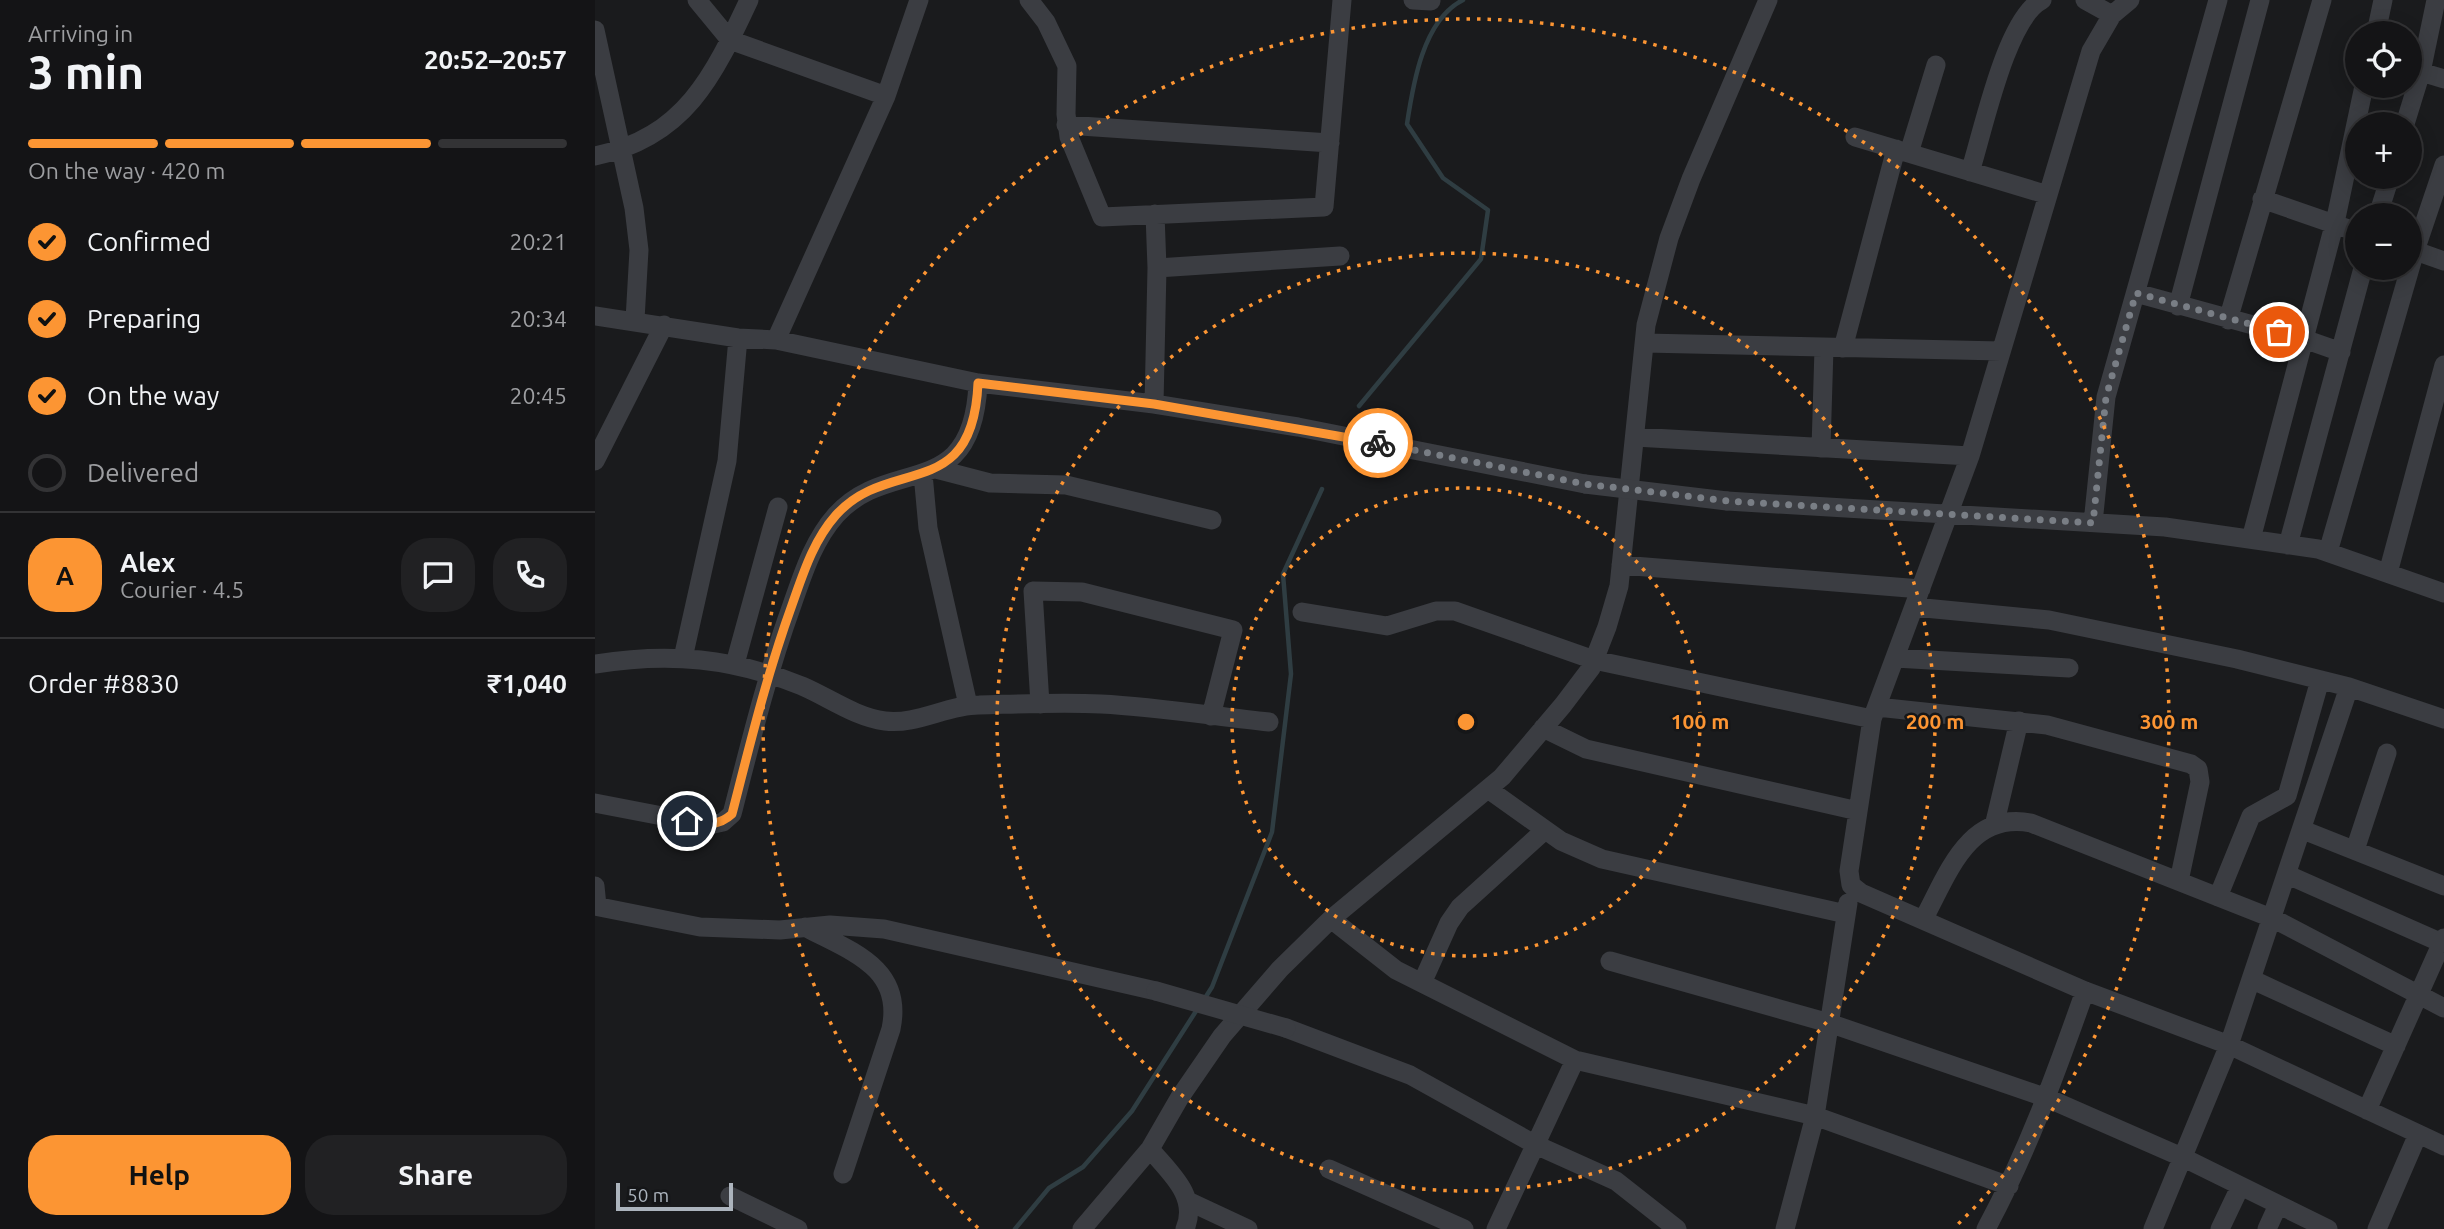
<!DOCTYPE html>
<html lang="en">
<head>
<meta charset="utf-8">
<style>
  :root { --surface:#141416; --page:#212123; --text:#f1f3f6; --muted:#9d9ea1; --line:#333335; --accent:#fc9533 }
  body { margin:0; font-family:Ubuntu,sans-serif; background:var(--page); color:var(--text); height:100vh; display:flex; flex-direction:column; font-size:26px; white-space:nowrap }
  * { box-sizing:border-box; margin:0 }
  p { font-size:23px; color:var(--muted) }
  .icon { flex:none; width:38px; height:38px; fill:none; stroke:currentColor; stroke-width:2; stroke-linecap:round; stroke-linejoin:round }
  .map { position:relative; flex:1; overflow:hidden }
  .sheet { display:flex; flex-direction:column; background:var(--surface); width:595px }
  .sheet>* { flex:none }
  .fabs { position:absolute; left:1750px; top:21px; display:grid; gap:14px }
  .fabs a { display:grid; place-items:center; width:77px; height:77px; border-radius:50%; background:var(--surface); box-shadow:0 4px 18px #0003,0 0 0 2px var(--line); font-size:35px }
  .scale { position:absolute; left:21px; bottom:18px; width:117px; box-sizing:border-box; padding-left:7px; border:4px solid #acb4bd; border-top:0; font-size:19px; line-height:24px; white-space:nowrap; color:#acb4bd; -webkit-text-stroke:5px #151618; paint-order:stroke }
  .pin { position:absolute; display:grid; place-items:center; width:60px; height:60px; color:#fff; margin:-30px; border:4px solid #fff; border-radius:50%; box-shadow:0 2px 7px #0007 }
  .courier { position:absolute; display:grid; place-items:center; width:70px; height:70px; margin:-35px; border:5px solid #fc9533; border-radius:50%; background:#fff; color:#222; box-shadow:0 2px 9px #0007 }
  .head em { font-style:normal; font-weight:700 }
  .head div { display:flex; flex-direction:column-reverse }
  .head { display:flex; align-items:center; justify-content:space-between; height:119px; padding:0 28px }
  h1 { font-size:46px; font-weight:700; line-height:52px }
  .bar { display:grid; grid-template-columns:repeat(4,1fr); gap:10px 7px; align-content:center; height:84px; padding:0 28px }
  .bar i { height:9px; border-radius:5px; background:var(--line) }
  .bar .current { background:var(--accent) }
  .bar p { grid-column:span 4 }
  .line { display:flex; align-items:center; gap:18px; padding:0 28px; border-top:2px solid var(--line) }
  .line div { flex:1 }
  .round { display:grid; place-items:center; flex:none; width:74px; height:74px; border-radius:28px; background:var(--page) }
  ol { padding:0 28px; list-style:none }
  li { display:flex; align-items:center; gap:21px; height:77px }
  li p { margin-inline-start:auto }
  li .icon { padding:7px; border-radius:50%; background:var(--accent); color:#111; stroke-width:4 }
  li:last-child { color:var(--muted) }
  li i { width:38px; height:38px; border:4px solid var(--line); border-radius:50% }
  .action { display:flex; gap:14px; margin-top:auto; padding:14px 28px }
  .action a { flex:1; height:80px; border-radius:28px; background:var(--accent); color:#111; font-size:28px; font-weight:700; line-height:80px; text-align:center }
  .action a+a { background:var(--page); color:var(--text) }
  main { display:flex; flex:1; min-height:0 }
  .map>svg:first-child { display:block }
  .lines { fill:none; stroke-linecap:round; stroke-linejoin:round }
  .stream { stroke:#2f3d42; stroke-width:4.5 }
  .minor { stroke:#3b3d42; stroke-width:19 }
  .minor-bridge { stroke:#3b3d42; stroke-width:19 }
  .done { stroke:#797e85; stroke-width:7; stroke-dasharray:0 12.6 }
  .route { stroke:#fc9533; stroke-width:9 }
  .ring { fill:none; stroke:#fc9533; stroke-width:3.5; stroke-dasharray:3.5 7 }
  .centre { fill:#fc9533; stroke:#151618; stroke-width:3.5 }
  .ring-label { font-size:21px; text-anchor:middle; font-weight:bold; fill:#fc9533; stroke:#151618; stroke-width:5; stroke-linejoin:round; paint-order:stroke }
</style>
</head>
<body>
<main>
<section class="sheet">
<div class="head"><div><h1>3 min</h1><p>Arriving in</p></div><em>20:52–20:57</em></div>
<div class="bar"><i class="current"></i><i class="current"></i><i class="current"></i><i></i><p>On the way · 420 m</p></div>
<ol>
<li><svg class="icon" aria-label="check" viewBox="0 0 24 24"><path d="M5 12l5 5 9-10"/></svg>Confirmed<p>20:21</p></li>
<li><svg class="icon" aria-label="check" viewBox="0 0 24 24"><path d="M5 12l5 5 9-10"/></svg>Preparing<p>20:34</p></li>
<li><svg class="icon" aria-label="check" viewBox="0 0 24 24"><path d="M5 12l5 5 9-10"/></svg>On the way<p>20:45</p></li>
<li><i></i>Delivered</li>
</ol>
<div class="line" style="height:126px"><b class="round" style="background:var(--accent);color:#111">A</b><div><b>Alex</b><p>Courier · 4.5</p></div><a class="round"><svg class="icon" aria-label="chat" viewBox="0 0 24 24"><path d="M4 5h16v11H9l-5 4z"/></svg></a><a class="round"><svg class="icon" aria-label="phone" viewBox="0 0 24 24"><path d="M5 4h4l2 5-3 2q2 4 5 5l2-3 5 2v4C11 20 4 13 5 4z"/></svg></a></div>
<div class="line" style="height:91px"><div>Order #8830</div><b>₹1,040</b></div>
<div class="action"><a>Help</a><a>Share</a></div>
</section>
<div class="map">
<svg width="1849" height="1229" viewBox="0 0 1849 1229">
  <rect width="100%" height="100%" fill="#1a1b1d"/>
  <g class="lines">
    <path class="stream" d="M 764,406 L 886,259 L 893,210 L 848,178 L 812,124 C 818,84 828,20 868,0
      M 610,998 L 617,987 L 677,832 L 696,674 L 688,574 L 727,489
      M 420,1229 L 454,1188 L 488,1167 L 537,1111 L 603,1008"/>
    <path class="minor" d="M 102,0 L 135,40 L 291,96
      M 434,0 L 451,22 L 472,66 L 471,114 L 474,137 L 507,217 L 729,207 L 747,0
      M 818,0 L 836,1
      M 1490,0 L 1517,15
      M 1535,0 L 1517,15 L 1496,51 L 1375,456 L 1277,719 L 1254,871 L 1256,885 L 1266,893 L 1490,991 L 1634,1045 L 1849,1146
      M 0,30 L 39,208 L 44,250 L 40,320
      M 1781,33 L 1788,0
      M 1826,72 L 1849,79
      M 1810,124 L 1826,72 L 1841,0
      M 471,125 L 735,143
      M 1260,137 L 1453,195
      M 1314,153 L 1341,65
      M 0,156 C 90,137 118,77 154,0
      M 1375,172 C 1388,132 1411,18 1447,0
      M 1667,199 L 1762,232
      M 1783,215 L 1795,177
      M 1815,249 L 1849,261
      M 562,268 L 745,256
      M 1541,293 L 1709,339 L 1746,352
      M 1583,306 L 1665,0
      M 0,316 L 143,338 L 181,340 L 383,383 L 559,404 L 703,427 L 990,484
      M 1633,320 L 1727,0
      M 181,340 L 291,96 L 324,0
      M 1050,343 L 1406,351
      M 1248,348 L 1301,149
      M 559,404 L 562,268 L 560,214
      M 1040,437 L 1375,456
      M 1226,448 L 1229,348
      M 0,461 L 69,325
      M 341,469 L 395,483 L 471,485 L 617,520
      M 328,474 L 333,528 L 373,705
      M 1132,501 L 1570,527 L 1723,549 L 1849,593
      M 1498,523 L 1511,397 L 1623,0
      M 1656,539 L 1741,218 L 1769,86
      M 1693,545 L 1768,268
      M 1733,552 L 1820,251 L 1849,165
      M 1026,565 L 1326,589
      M 1793,573 L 1849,365
      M 1319,607 L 1454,620 L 1642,659 L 1754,687 L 1849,719
      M 707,612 L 792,626 L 841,611 L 860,611 L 999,660 L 1277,719
      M 88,658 L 132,461 L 143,338
      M 1300,658 L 1474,668
      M 0,664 C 75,652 137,658 207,686 C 235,698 260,717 290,721 C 322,725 352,705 384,705 C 424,704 465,702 506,704 C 562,707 618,716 674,722
      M 140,664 L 183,507
      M 445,704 L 438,591 L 487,592 L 638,630 L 616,716
      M 1282,707 L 1452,725 L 1596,764 L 1603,769 L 1605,782 L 1584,881
      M 948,728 L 991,749 L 1263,811
      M 893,789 L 966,841 L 1007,859 L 1251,914
      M 0,803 L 114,825 L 128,822 L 137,814 C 155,744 172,674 197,605 C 208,574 218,541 241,515 C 295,455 378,504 383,383
      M 1400,822 L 1424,721
      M 1708,830 L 1849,886
      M 1760,850 L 1792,753
      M 1693,875 L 1847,943
      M 0,886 L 2,906
      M 1623,897 L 1656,816 L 1692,796 L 1725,680
      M 0,906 L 105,927 L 185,930 L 235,925 L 289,929 L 561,991
      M 736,919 L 801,970 L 980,1060 L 1220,1116 L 1414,1186
      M 1328,920 C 1353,874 1373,811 1436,823 L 1679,919 L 1849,1008
      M 210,927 C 255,951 309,967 296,1029 L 248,1174
      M 1015,961 L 1234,1023 L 1452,1098 L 1589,1158 L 1733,1229
      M 1658,980 L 1801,1046
      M 827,983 L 854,923 L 865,907 L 950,830
      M 691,1028 L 815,1075 L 941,1145 L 1021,1181 L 1082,1229
      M 1772,1110 L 1849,938
      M 555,1149 C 574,1172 604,1196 590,1229
      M 734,1169 L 869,1229
      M 135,1196 L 203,1229
      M 593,1201 L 653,1229
      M 487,1229 L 555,1149 L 585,1097 L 627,1036 L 685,969 L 736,919 L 907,777 L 968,705 L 996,668 L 1012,627 L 1024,586 L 1051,325 L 1074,238 L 1096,179 L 1173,0
      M 901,1229 L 980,1060
      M 1190,1229 L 1220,1116 L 1253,903
      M 1391,1229 C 1432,1153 1461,1073 1490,991
      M 1558,1229 L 1634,1045 L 1754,687
      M 1625,1229 L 1645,1187
      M 1672,1229 L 1683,1205
      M 1782,1229 L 1823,1134"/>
    <path class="minor-bridge" d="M 990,484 L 1132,501
      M 561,991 L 691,1028"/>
  </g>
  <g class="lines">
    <path class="done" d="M 783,443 L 990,484 L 1132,501 L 1498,523 L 1511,397 L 1541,293 L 1684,332"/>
    <path class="route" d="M 92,821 C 110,824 123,827 137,814 C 155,744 172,674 197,605 C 208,574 218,541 241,515 C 295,455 378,504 383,383 L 559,404 L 783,443"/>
  </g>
  <g class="ring">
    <circle cx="871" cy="722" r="234"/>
    <circle cx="871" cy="722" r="469"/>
    <path d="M383 1228A703 703 0 1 1 1359 1228"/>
  </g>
  <circle cx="871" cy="722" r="10" class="centre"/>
  <g class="ring-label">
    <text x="1105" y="729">100 m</text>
    <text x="1340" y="729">200 m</text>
    <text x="1574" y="729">300 m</text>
  </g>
</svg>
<div class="fabs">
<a><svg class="icon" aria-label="locate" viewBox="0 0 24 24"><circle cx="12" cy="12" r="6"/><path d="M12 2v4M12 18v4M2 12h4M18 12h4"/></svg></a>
<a>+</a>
<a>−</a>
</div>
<div class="scale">50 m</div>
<div class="pin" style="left:1684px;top:332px;background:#ea580c"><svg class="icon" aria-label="bag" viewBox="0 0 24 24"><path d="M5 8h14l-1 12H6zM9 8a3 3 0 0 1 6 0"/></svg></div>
<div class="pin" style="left:92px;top:821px;background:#1f2937"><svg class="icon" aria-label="home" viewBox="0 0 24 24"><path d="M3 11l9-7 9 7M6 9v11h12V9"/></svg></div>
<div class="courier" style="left:783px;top:443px"><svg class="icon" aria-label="bike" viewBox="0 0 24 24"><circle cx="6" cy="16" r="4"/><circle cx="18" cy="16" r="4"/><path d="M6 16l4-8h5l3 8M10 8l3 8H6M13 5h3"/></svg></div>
</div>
</main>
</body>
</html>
